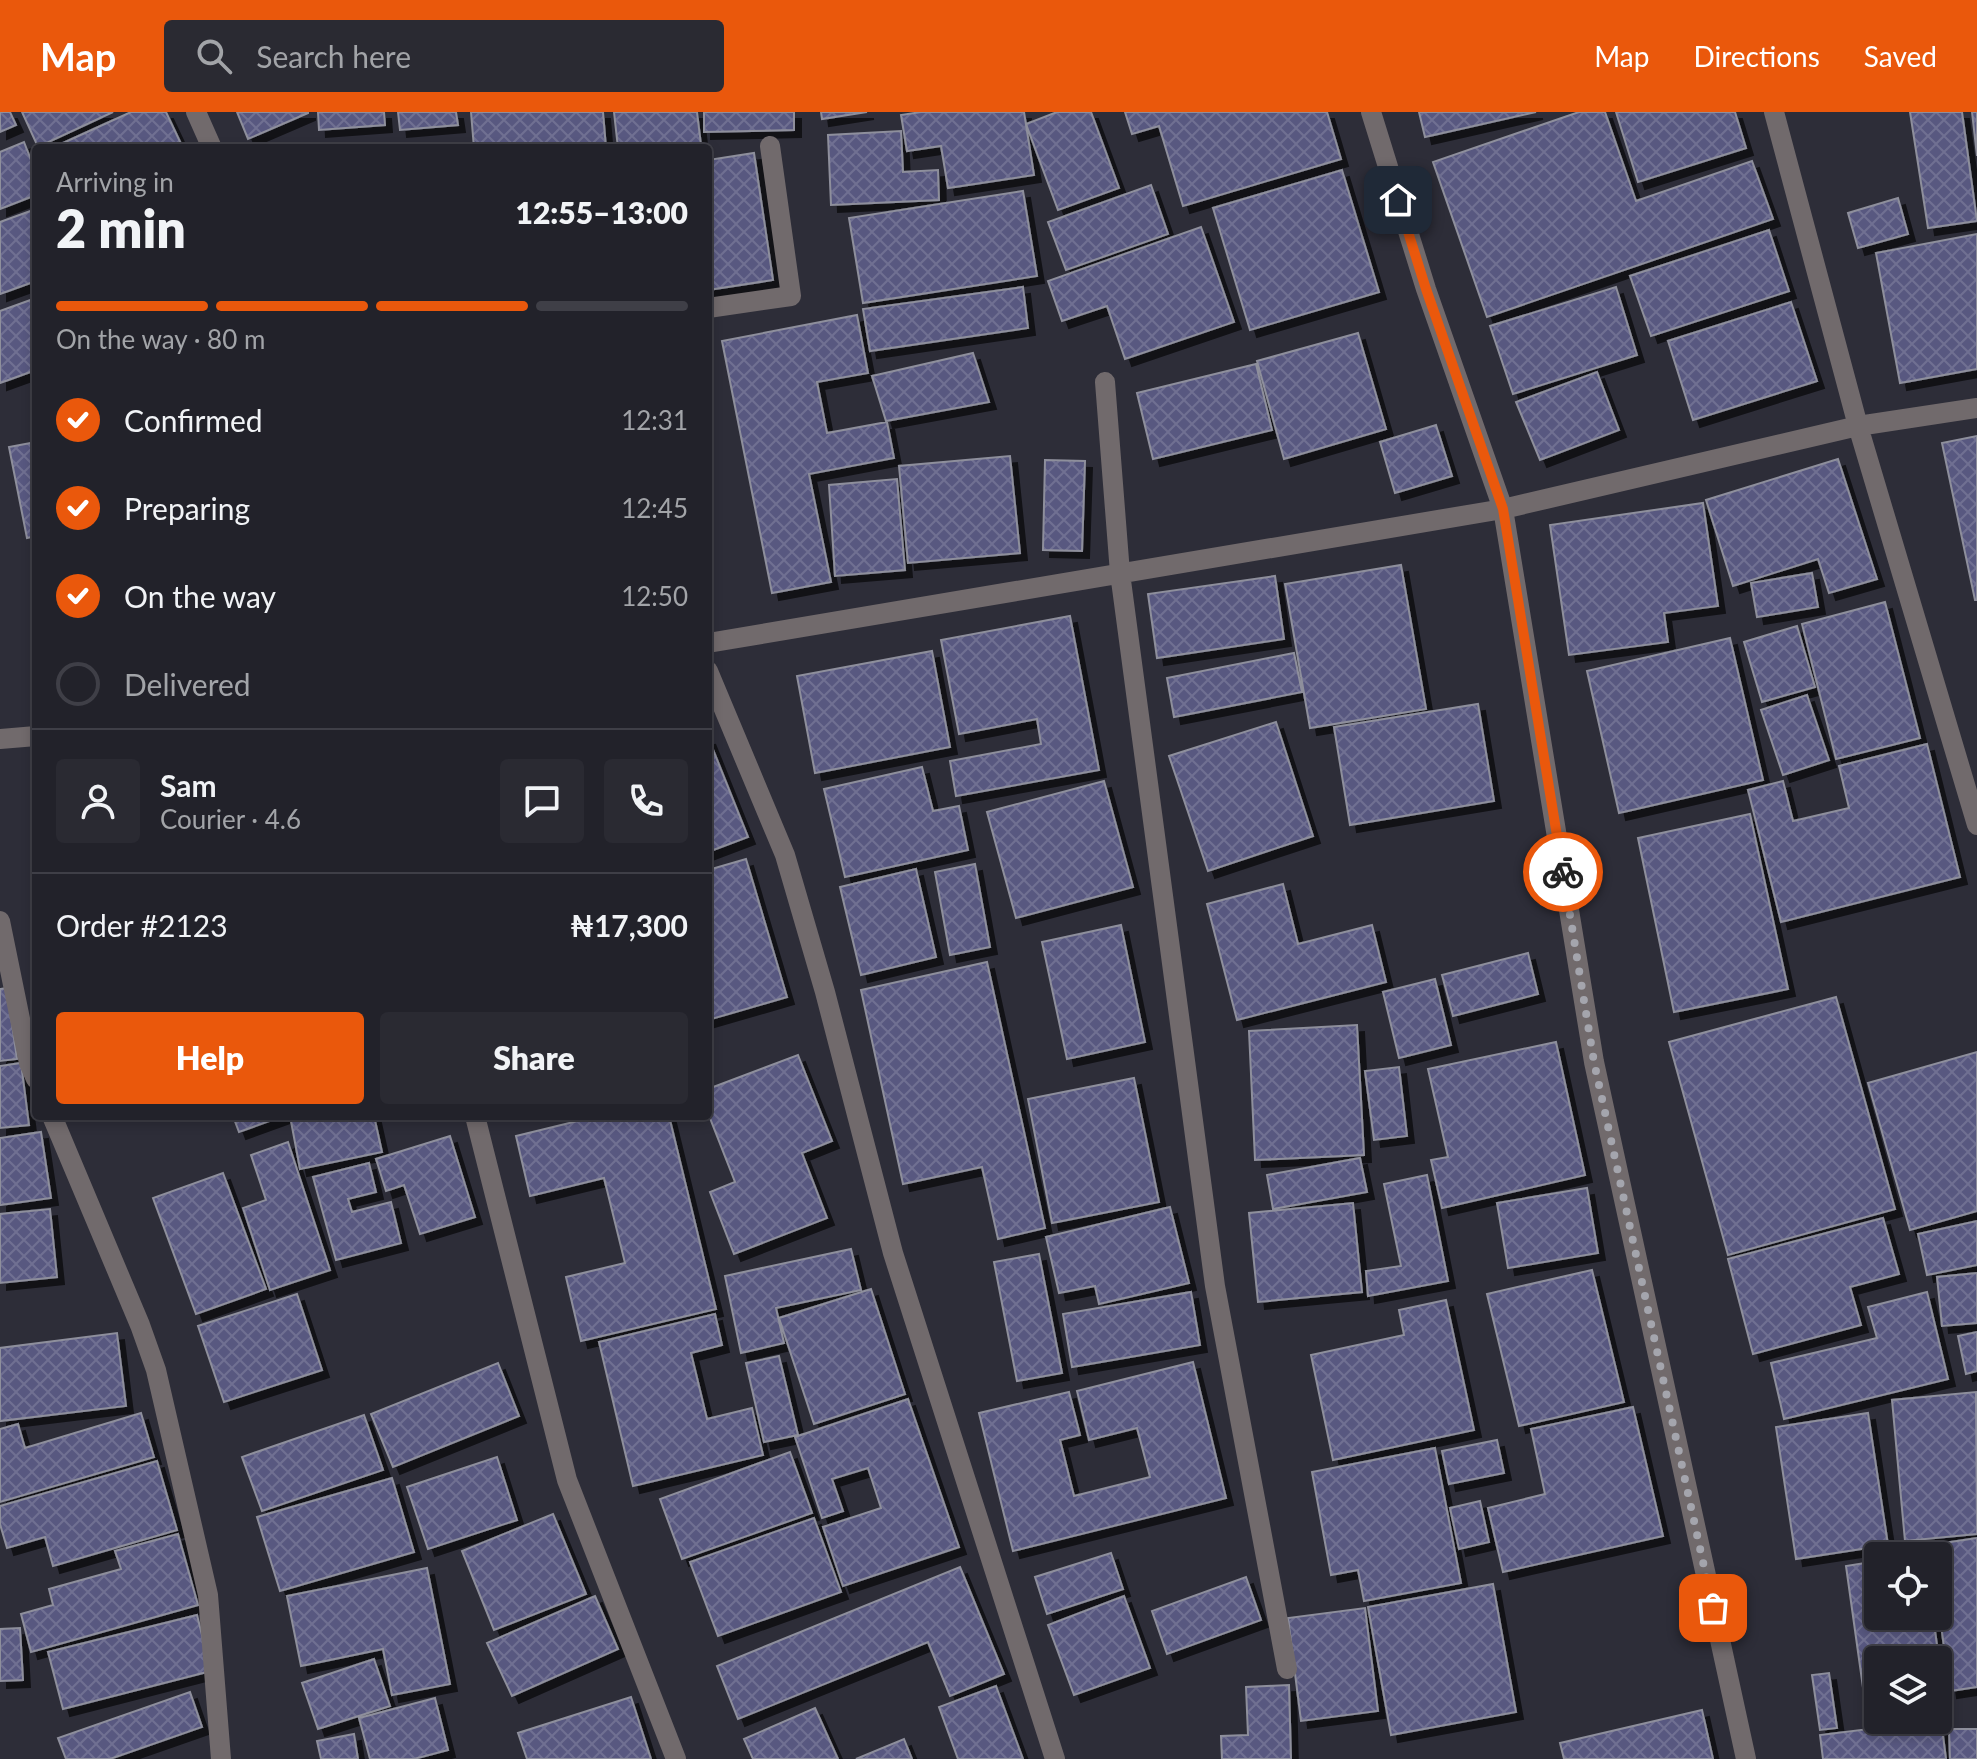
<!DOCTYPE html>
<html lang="en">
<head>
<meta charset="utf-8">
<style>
  :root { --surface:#22222a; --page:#2a2a32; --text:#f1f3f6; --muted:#a2a4a8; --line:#3f3f47; --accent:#ea580c }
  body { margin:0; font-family:Lato,sans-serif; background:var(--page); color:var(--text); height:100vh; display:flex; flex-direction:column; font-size:30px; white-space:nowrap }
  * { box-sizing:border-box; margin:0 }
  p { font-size:26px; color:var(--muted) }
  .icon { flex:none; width:44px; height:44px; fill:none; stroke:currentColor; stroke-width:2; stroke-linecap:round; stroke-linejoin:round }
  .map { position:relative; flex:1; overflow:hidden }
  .details { position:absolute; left:32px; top:32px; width:680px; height:976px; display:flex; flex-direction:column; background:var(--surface); border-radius:8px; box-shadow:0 4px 12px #0003,0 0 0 2px var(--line) }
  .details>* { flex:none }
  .controls { position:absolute; left:1864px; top:1430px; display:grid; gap:16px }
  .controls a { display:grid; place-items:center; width:88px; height:88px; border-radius:8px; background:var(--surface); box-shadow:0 4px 12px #0003,0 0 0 2px var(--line); font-size:40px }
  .pin { position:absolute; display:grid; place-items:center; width:68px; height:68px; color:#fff; margin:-34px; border-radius:16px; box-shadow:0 4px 12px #0006 }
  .courier { position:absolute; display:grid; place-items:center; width:80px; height:80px; margin:-40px; border:6px solid #ea580c; border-radius:50%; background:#fff; color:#222; box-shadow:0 2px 10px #0007 }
  .overview em { font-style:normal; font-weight:800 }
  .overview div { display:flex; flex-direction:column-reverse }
  .overview { display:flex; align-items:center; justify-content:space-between; height:136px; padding:0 24px }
  h1 { font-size:52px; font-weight:800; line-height:60px }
  .bar { display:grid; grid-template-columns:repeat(4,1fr); gap:12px 8px; align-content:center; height:96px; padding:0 24px }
  .bar i { height:10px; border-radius:6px; background:var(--line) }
  .bar .active { background:var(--accent) }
  .bar p { grid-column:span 4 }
  .line { display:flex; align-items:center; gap:20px; padding:0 24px; border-top:2px solid var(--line) }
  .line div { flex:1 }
  .round { display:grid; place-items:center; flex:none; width:84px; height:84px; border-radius:8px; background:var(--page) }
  ol { padding:0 24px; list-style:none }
  li { display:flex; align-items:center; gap:24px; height:88px }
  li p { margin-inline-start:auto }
  li .icon { padding:8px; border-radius:50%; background:var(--accent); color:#fff; stroke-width:4 }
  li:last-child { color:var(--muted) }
  li i { width:44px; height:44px; border:4px solid var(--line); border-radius:50% }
  .cta { display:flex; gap:16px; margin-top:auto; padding:16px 24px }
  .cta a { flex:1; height:92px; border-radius:8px; background:var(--accent); color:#fff; font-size:32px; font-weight:800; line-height:92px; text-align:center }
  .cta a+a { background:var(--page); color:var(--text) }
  header { display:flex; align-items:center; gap:48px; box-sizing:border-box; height:112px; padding:0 40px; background:var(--accent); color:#fff }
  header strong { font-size:38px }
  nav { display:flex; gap:44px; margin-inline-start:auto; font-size:28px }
  .search { width:560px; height:72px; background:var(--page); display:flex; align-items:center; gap:20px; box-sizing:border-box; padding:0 28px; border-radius:8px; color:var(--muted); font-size:30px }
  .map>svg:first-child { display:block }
  .building { fill:url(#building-cross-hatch); stroke:#8e8f9c; stroke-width:2; filter:url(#shadow) }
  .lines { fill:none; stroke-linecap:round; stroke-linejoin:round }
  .minor { stroke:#716a6c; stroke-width:20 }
  .done { stroke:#a4a5ad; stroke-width:8; stroke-dasharray:0 14.4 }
  .route { stroke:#ea580c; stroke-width:10 }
</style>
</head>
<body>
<header>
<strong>Map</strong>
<div class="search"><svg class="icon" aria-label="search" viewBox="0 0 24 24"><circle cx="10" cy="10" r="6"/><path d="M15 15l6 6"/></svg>Search here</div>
<nav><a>Map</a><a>Directions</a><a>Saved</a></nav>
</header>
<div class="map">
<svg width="1977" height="1647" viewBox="0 0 1977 1647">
  <defs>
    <pattern id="building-cross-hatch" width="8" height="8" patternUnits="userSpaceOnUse" patternTransform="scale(2)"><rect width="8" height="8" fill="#585880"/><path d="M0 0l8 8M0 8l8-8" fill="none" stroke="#707092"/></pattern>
    <filter id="shadow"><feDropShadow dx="7" dy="7" stdDeviation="0" flood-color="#0009"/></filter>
  </defs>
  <rect width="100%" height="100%" fill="#2d2d38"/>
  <path class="building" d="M 0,0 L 10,0 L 16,13 L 0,20 Z
    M 22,0 L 113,0 L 38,35 Z
    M 131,0 L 166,0 L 183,36 L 52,36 Z
    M 237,0 L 308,0 L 308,1 L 248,27 Z
    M 318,0 L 384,0 L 385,13 L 319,18 Z
    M 398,0 L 456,0 L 458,13 L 400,18 Z
    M 471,0 L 603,0 L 606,36 L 474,36 Z
    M 614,0 L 697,0 L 701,33 L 675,36 L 618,36 Z
    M 704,0 L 794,0 L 794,18 L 704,20 Z
    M 821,0 L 867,0 L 822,7 Z
    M 921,0 L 1024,0 L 1034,63 L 948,76 L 941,34 L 907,39 L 901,3 Z
    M 1057,0 L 1091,0 L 1119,76 L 1058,98 L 1026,12 Z
    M 1125,0 L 1327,0 L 1341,47 L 1183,94 L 1159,14 L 1132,22 Z
    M 1419,0 L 1536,0 L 1425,25 Z
    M 1579,0 L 1605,0 L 1636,89 L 1752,49 L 1773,107 L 1487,205 L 1433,50 Z
    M 1616,0 L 1735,0 L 1746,36 L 1638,70 Z
    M 1910,0 L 1962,0 L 1977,109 L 1928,116 Z
    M 1972,0 L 1977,0 L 1977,44 Z
    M 901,19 L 903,60 L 938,58 L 939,88 L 831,93 L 828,23 Z
    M 24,30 L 36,61 L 36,83 L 0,97 L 0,40 Z
    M 754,41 L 773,168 L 708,178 L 708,48 Z
    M 1342,58 L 1379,180 L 1250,218 L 1213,96 Z
    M 1151,73 L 1168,122 L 1066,158 L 1048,110 Z
    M 1023,79 L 1037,164 L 863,191 L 849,106 Z
    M 1898,86 L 1908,122 L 1858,136 L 1848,101 Z
    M 36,97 L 36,169 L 0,182 L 0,110 Z
    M 1201,115 L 1234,210 L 1125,247 L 1107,194 L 1062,209 L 1048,169 Z
    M 1769,118 L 1789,179 L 1651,224 L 1630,164 Z
    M 1977,122 L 1977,257 L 1900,271 L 1876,141 Z
    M 1023,175 L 1028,216 L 870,239 L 863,197 Z
    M 1616,175 L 1637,243 L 1513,282 L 1490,214 Z
    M 36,186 L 36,258 L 0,271 L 0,199 Z
    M 1791,190 L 1817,269 L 1693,308 L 1668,229 Z
    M 857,203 L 868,261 L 817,270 L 827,321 L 887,310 L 894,346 L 809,362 L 831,470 L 772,481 L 722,229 Z
    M 1358,221 L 1386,317 L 1284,347 L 1257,249 Z
    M 973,241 L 989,290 L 886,309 L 872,264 Z
    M 1256,252 L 1272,318 L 1153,347 L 1137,281 Z
    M 1597,260 L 1619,318 L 1540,348 L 1516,290 Z
    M 1436,313 L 1452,364 L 1395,381 L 1380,330 Z
    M 1977,324 L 1977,488 L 1975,488 L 1942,331 Z
    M 36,330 L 36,424 L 27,426 L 9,335 Z
    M 1010,344 L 1020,441 L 908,451 L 899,354 Z
    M 1838,347 L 1877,467 L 1829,481 L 1818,447 L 1733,474 L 1706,388 Z
    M 1045,348 L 1085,349 L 1082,439 L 1043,438 Z
    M 897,367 L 905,458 L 835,464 L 829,373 Z
    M 1703,391 L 1718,494 L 1664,501 L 1668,530 L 1569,543 L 1550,413 Z
    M 1401,453 L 1426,597 L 1310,616 L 1285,472 Z
    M 1812,461 L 1818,495 L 1757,505 L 1751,471 Z
    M 1275,464 L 1284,527 L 1157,546 L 1148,482 Z
    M 1885,490 L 1920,626 L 1836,647 L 1802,512 Z
    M 1070,504 L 1099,658 L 956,684 L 950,649 L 1041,632 L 1037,607 L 959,622 L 941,528 Z
    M 1797,514 L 1815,575 L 1762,590 L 1744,530 Z
    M 1730,526 L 1763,668 L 1619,701 L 1587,559 Z
    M 932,539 L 950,635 L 815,661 L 797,564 Z
    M 1294,541 L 1302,580 L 1174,605 L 1167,566 Z
    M 1807,583 L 1829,648 L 1783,663 L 1761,598 Z
    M 1478,592 L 1494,689 L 1350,713 L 1334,615 Z
    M 1276,610 L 1313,724 L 1208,759 L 1169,644 Z
    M 708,625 L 748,725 L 708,740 Z
    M 1927,632 L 1960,765 L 1781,810 L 1748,678 L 1783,669 L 1793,709 L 1849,696 L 1839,654 Z
    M 922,655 L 933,699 L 959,694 L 968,738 L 845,765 L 824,677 Z
    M 1104,669 L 1133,775 L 1016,806 L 987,700 Z
    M 1750,702 L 1788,877 L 1674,900 L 1638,726 Z
    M 746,747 L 787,885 L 708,908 L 708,758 Z
    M 975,752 L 990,835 L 950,843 L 935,760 Z
    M 916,757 L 936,845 L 861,863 L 840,775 Z
    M 1283,772 L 1298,832 L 1372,813 L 1386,870 L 1237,908 L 1207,792 Z
    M 1121,813 L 1145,930 L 1067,947 L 1042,830 Z
    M 1528,841 L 1538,882 L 1453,904 L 1442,863 Z
    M 987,850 L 1045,1116 L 998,1127 L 982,1055 L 903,1072 L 861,878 Z
    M 1435,867 L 1451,933 L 1399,946 L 1383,880 Z
    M 7,876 L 17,947 L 0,949 L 0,877 Z
    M 1836,885 L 1895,1097 L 1728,1143 L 1669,930 Z
    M 1357,913 L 1364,1043 L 1255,1048 L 1249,919 Z
    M 1556,930 L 1585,1063 L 1442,1096 L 1431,1048 L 1448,1045 L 1428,957 Z
    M 1977,940 L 1977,1099 L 1910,1118 L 1868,971 Z
    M 798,943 L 832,1029 L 802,1041 L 827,1106 L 734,1142 L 710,1080 L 735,1070 L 708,1001 L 708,977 Z
    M 21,951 L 29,1013 L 0,1016 L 0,954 Z
    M 1399,955 L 1407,1024 L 1374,1028 L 1365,959 Z
    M 1134,966 L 1159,1090 L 1052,1111 L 1028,987 Z
    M 233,1004 L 283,1004 L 239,1020 Z
    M 290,1004 L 374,1004 L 382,1040 L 300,1057 Z
    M 598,1004 L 669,1004 L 716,1197 L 581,1229 L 566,1165 L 625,1151 L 604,1066 L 530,1084 L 516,1024 Z
    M 41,1020 L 51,1086 L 0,1093 L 0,1026 Z
    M 450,1024 L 475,1105 L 420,1122 L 404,1073 L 386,1079 L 376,1047 Z
    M 288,1030 L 330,1158 L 270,1178 L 243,1096 L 266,1088 L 251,1043 Z
    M 1360,1046 L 1367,1080 L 1273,1097 L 1267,1063 Z
    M 369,1051 L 376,1080 L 348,1087 L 352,1100 L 391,1090 L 401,1131 L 336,1148 L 313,1065 Z
    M 223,1061 L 266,1177 L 196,1202 L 153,1086 Z
    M 1427,1063 L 1448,1169 L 1368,1184 L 1366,1159 L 1401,1154 L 1384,1072 Z
    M 1587,1076 L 1598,1141 L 1508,1156 L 1497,1091 Z
    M 1353,1091 L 1362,1180 L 1258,1190 L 1249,1101 Z
    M 1170,1095 L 1189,1171 L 1099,1192 L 1095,1174 L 1059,1181 L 1046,1125 Z
    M 50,1097 L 57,1165 L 0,1171 L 0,1102 Z
    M 1883,1106 L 1899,1162 L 1850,1175 L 1861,1213 L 1753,1242 L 1728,1147 Z
    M 1977,1109 L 1977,1153 L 1927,1163 L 1918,1122 Z
    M 851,1137 L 861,1178 L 776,1196 L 784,1231 L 741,1241 L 725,1164 Z
    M 1039,1142 L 1062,1261 L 1017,1269 L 994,1150 Z
    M 1592,1158 L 1624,1290 L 1519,1314 L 1487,1182 Z
    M 1977,1161 L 1977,1211 L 1942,1214 L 1937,1165 Z
    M 871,1177 L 905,1282 L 814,1312 L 779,1206 Z
    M 1191,1180 L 1200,1233 L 1072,1255 L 1063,1202 Z
    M 1927,1180 L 1948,1267 L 1784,1307 L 1771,1251 L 1877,1226 L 1868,1195 Z
    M 297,1182 L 322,1258 L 224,1290 L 198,1214 Z
    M 1446,1188 L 1474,1318 L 1333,1348 L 1311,1243 L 1404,1223 L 1399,1198 Z
    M 715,1202 L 722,1233 L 691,1241 L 707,1307 L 752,1296 L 763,1343 L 633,1374 L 599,1230 Z
    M 1977,1220 L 1977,1259 L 1966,1262 L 1958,1224 Z
    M 117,1221 L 126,1294 L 0,1309 L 0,1236 Z
    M 779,1244 L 798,1323 L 764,1330 L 746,1251 Z
    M 1193,1250 L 1226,1386 L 1013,1439 L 979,1301 L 1069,1280 L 1080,1323 L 1060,1328 L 1074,1384 L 1150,1365 L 1137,1316 L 1089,1328 L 1077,1279 Z
    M 498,1251 L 519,1304 L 393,1355 L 371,1302 Z
    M 1976,1280 L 1977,1422 L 1905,1429 L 1892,1288 Z
    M 908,1287 L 959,1435 L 843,1474 L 823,1415 L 881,1396 L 868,1356 L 832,1367 L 843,1399 L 822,1406 L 795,1325 Z
    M 1633,1295 L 1663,1424 L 1503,1460 L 1488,1396 L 1545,1382 L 1531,1317 Z
    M 141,1301 L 154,1345 L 0,1390 L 0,1317 L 18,1312 L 25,1336 Z
    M 1868,1301 L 1888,1433 L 1796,1447 L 1776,1315 Z
    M 364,1303 L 383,1358 L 262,1399 L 242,1345 Z
    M 1497,1328 L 1504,1361 L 1449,1372 L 1442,1339 Z
    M 1435,1336 L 1461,1471 L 1364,1489 L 1358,1458 L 1331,1463 L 1312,1360 Z
    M 790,1340 L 812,1401 L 682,1447 L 660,1387 Z
    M 497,1345 L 517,1408 L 428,1437 L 407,1375 Z
    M 157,1349 L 177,1418 L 53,1454 L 45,1425 L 7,1436 L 0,1412 L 0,1394 Z
    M 392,1366 L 414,1440 L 280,1479 L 257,1405 Z
    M 1480,1389 L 1489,1430 L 1459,1437 L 1450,1396 Z
    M 553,1402 L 586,1482 L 494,1518 L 462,1439 Z
    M 814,1406 L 841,1480 L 718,1524 L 690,1450 Z
    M 178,1422 L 198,1493 L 31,1540 L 21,1502 L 53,1493 L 49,1477 L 121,1457 L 115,1439 Z
    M 1977,1426 L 1977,1575 L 1950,1579 L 1938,1491 L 1938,1444 L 1931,1444 L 1930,1433 Z
    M 1111,1441 L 1123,1477 L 1047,1502 L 1035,1465 Z
    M 1878,1449 L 1878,1504 L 1933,1504 L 1944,1584 L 1938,1585 L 1938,1548 L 1878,1548 L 1878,1595 L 1866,1597 L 1846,1454 Z
    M 960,1455 L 1004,1562 L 950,1584 L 928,1530 L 738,1607 L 717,1554 Z
    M 427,1456 L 450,1572 L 392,1583 L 383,1537 L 301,1554 L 287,1484 Z
    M 1246,1465 L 1261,1508 L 1167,1542 L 1152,1499 Z
    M 1493,1472 L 1516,1600 L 1391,1623 L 1368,1495 Z
    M 595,1484 L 618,1537 L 512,1584 L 487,1531 Z
    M 1124,1484 L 1150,1556 L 1074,1583 L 1048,1513 Z
    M 1365,1496 L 1378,1599 L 1301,1609 L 1288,1506 Z
    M 197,1503 L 211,1559 L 63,1597 L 48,1540 Z
    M 20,1516 L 23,1568 L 0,1569 L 0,1517 Z
    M 374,1547 L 390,1594 L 318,1617 L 302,1571 Z
    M 1829,1561 L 1837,1616 L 1820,1618 L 1812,1563 Z
    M 1289,1573 L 1291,1647 L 1222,1647 L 1221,1624 L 1248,1623 L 1246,1575 Z
    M 996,1574 L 1023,1647 L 958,1647 L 939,1595 Z
    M 190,1580 L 202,1615 L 110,1647 L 66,1647 L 58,1626 Z
    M 631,1585 L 651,1647 L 527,1647 L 518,1621 Z
    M 435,1586 L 448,1638 L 414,1647 L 370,1647 L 359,1606 Z
    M 815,1596 L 838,1647 L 753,1647 L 744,1627 Z
    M 1702,1598 L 1713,1647 L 1564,1647 L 1560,1631 Z
    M 1941,1608 L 1946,1647 L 1823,1647 L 1820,1623 Z
    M 1949,1617 L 1977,1617 L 1977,1647 L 1950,1647 Z
    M 354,1622 L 358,1647 L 321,1647 L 317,1629 Z
    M 904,1627 L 912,1647 L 856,1647 Z"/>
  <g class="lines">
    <path class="minor" d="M 196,0 L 212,36
      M 1371,0 L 1426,177 L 1503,397 L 1594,950 L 1746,1647
      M 1774,0 L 1858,314 L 1977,713
      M 708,196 L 791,184 L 770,34
      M 1105,270 L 1120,461 L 1215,1174 L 1287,1557
      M 708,531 L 1503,397 L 1858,314 L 1977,296
      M 708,559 L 785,743 L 825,880 L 893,1141 L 1055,1647
      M 0,627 L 36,624
      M 0,809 L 29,951 L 36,967
      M 52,1004 L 140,1213 L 156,1258 L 208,1483 L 221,1647
      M 475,1004 L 567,1368 L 676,1647"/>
  </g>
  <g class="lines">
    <path class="done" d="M 1563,760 L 1594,950 L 1713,1496"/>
    <path class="route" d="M 1398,88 L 1426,177 L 1503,397 L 1563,760"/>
  </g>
</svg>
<div class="controls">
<a><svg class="icon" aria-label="locate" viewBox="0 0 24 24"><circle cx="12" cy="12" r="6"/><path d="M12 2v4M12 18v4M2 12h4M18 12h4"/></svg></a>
<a><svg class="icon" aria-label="layers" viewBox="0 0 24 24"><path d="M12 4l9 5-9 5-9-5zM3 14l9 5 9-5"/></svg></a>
</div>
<div class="pin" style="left:1713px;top:1496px;background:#ea580c"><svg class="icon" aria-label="bag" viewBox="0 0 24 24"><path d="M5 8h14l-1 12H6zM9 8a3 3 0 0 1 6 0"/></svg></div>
<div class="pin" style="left:1398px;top:88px;background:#1f2937"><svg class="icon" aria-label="home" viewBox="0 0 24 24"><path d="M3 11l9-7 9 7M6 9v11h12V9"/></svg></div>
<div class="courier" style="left:1563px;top:760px"><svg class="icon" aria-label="bike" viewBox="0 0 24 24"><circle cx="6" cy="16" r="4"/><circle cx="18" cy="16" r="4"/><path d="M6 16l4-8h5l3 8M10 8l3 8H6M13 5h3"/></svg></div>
<section class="details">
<div class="overview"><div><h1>2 min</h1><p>Arriving in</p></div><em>12:55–13:00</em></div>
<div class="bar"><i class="active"></i><i class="active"></i><i class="active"></i><i></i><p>On the way · 80 m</p></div>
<ol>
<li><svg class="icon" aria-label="check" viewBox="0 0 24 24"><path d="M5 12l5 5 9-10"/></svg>Confirmed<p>12:31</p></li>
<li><svg class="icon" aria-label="check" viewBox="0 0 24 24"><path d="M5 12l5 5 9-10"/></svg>Preparing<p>12:45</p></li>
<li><svg class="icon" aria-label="check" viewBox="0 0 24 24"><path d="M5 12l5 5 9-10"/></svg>On the way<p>12:50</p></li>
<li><i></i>Delivered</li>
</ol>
<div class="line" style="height:144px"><a class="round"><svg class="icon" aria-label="person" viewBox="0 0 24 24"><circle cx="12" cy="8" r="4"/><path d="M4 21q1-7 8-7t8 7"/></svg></a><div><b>Sam</b><p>Courier · 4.6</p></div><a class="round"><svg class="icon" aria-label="chat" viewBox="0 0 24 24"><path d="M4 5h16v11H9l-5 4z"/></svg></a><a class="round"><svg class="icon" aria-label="phone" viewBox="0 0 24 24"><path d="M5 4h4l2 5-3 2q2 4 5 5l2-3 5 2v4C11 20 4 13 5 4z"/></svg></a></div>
<div class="line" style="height:104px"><div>Order #2123</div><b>₦17,300</b></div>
<div class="cta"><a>Help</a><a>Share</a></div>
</section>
</div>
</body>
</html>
